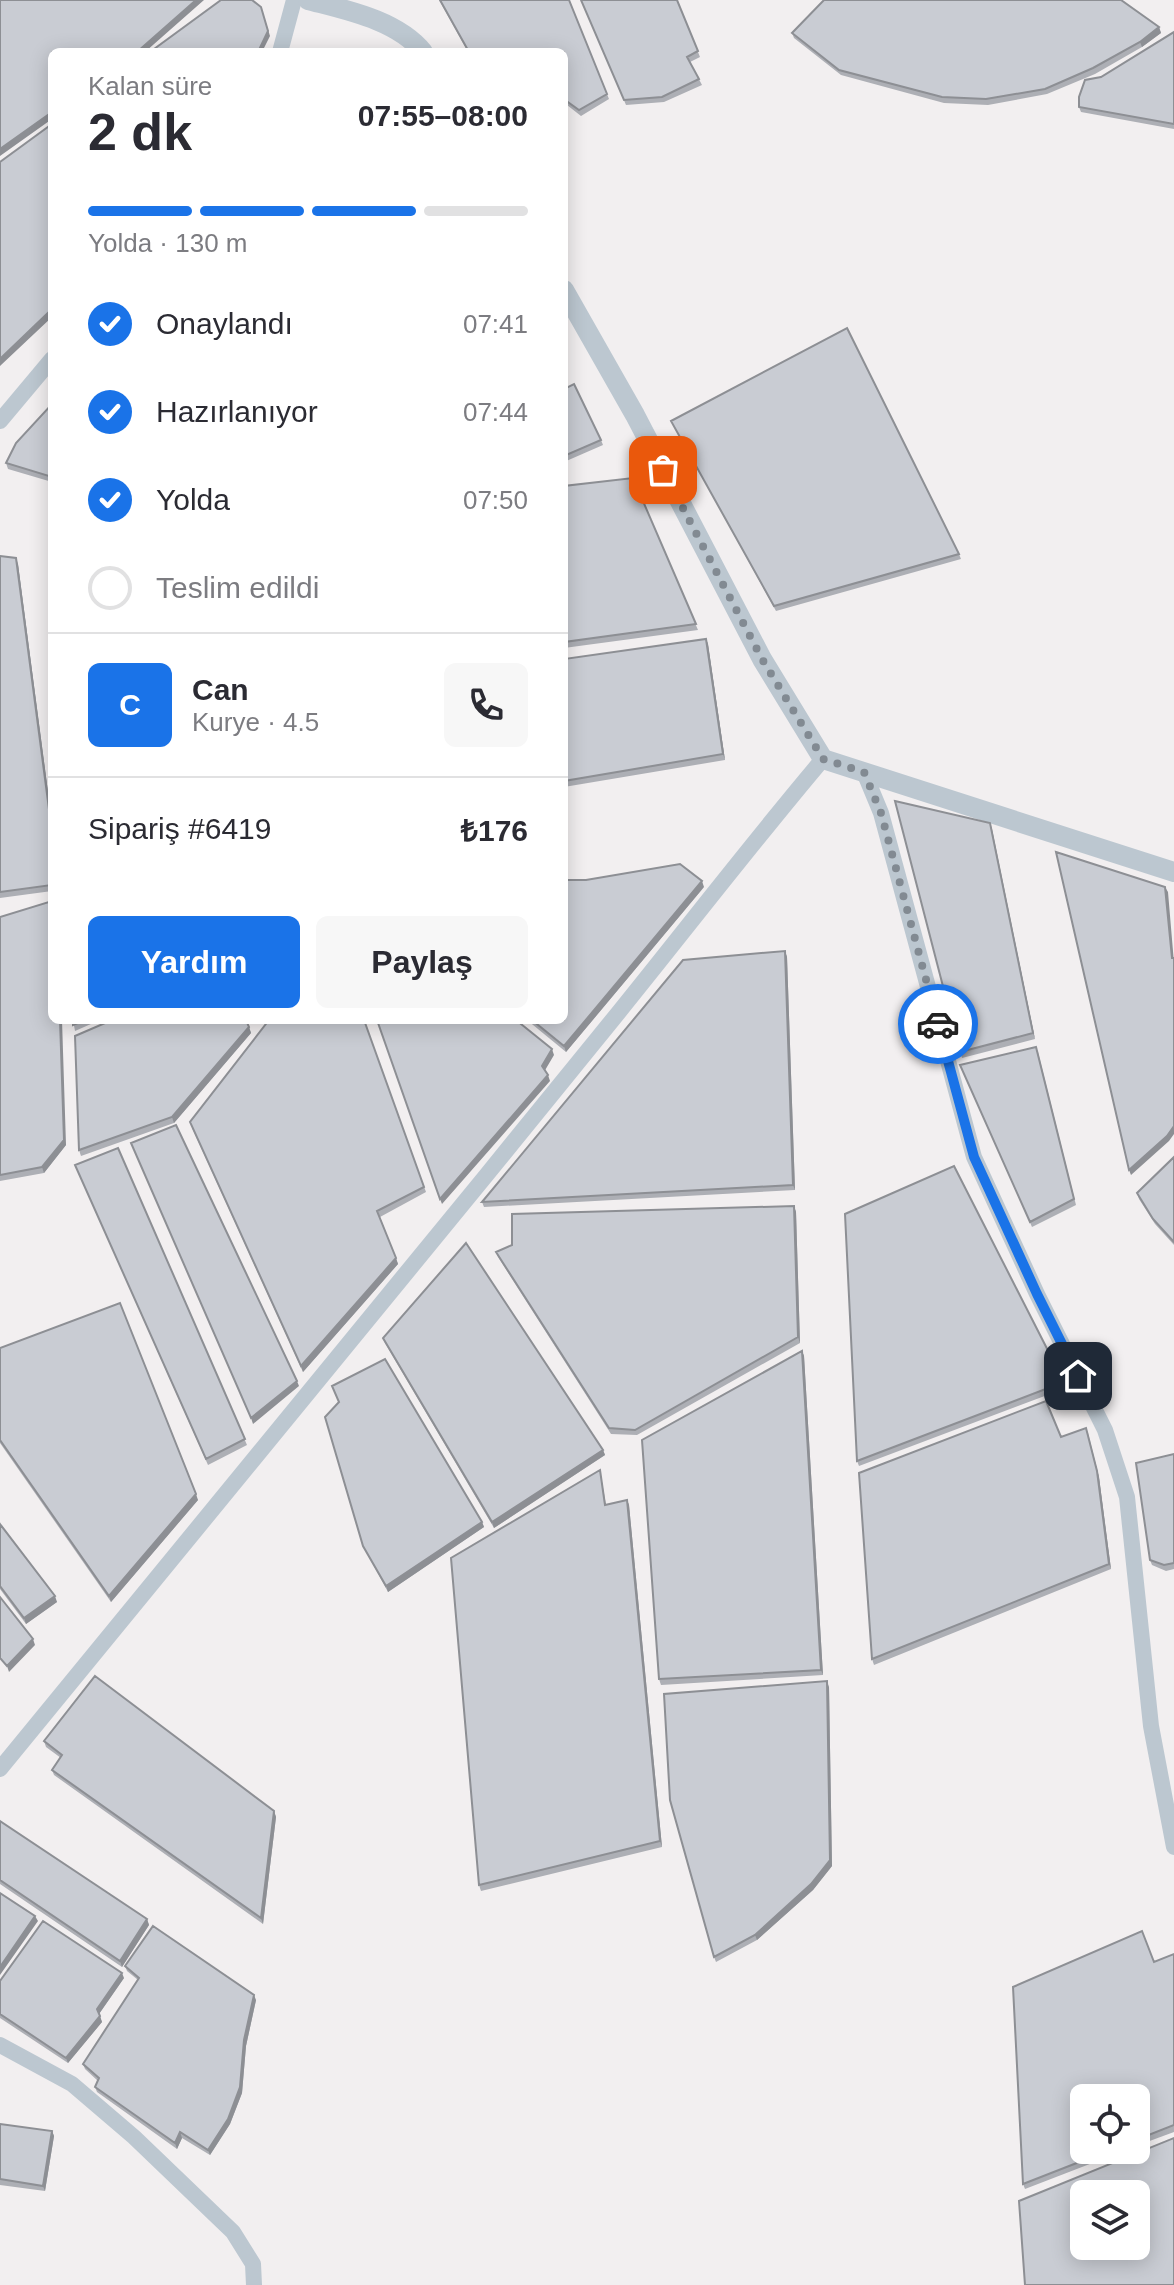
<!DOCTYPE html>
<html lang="tr">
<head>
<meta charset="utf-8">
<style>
  :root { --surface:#fff; --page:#f7f7f7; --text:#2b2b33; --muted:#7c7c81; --line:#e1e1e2; --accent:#1a73e8 }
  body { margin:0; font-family:Arial,sans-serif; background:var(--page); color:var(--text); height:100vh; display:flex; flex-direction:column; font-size:30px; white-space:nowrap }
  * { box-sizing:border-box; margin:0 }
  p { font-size:26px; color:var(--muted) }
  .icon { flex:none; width:44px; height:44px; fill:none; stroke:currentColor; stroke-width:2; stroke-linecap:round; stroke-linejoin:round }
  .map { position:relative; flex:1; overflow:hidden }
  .details { position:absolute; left:48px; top:48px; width:520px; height:976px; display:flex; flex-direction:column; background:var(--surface); border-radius:12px; box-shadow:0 4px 20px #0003 }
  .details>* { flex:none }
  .buttons { position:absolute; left:1070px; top:2084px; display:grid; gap:16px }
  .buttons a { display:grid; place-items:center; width:80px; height:80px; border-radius:12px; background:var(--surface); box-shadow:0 4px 20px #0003; font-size:40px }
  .pin { position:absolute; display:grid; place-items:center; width:68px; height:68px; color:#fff; margin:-34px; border-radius:16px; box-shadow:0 4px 12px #0006 }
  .courier { position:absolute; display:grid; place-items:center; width:80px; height:80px; margin:-40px; border:6px solid #1a73e8; border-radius:50%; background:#fff; color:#222; box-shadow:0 2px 10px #0007 }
  .head em { font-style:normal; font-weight:700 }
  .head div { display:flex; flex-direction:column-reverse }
  .head { display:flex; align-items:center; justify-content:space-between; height:136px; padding:0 40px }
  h1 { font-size:52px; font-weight:700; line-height:60px }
  .bar { display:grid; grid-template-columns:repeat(4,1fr); gap:12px 8px; align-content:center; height:96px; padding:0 40px }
  .bar i { height:10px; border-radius:6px; background:var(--line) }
  .bar .on { background:var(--accent) }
  .bar p { grid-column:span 4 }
  .line { display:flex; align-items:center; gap:20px; padding:0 40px; border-top:2px solid var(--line) }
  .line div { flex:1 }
  .round { display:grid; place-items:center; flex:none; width:84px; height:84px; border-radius:12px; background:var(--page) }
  ol { padding:0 40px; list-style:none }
  li { display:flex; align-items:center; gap:24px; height:88px }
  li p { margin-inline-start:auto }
  li .icon { padding:8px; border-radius:50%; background:var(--accent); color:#fff; stroke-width:4 }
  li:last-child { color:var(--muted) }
  li i { width:44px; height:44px; border:4px solid var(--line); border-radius:50% }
  .action { display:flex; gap:16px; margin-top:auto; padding:16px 40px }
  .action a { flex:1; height:92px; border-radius:12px; background:var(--accent); color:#fff; font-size:32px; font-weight:700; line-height:92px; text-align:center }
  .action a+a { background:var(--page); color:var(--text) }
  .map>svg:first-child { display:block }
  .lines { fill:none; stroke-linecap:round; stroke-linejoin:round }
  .minor { stroke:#bcc7d0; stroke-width:16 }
  .tertiary { stroke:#bcc7d0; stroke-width:20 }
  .wall { fill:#adafb5 }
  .shaded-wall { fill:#8d8f94 }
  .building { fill:#c9ccd3; stroke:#8d8f94; stroke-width:2; fill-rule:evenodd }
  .done { stroke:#828a92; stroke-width:8; stroke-dasharray:0 14.4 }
  .route { stroke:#1a73e8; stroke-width:10 }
</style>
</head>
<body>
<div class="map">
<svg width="1174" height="2285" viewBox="0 0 1174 2285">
  <rect width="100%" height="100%" fill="#f2eff0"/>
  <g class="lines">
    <path class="minor" d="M 280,52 L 294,0
      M 0,421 L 52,359
      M 864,772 L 881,813 L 974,1157 L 1037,1294 L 1105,1430 L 1127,1497 L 1151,1726 L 1174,1847
      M 0,1769 C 200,1526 399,1283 597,1039 C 673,946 746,850 823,759
      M 0,2045 L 72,2084 L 134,2137 L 233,2232 L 253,2264 L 254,2285"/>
    <path class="tertiary" d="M 308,0 C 346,10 397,20 423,52
      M 564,290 L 635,415 L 762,659 L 823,759 L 1174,872"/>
  </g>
  <path class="wall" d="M 439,0 L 569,0 L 609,99 L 581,116 L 567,105 L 564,107 L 564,52 L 468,52 Z
    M 581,0 L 677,0 L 700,57 L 690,62 L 702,85 L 664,102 L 626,105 Z
    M 1159,27 L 1161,33 L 1142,47 L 1095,74 L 1047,94 L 988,105 L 944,103 L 841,75 L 794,38 L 792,33 Z
    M 1174,32 L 1174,129 L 1081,112 L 1079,107 L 1101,77 Z
    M 564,389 L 601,440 L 603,445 L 564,462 Z
    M 52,404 L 52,482 L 8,469 L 6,463 Z
    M 671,421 L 959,554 L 961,559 L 776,611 Z
    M 633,478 L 698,630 L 564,648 L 564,486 Z
    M 0,556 L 18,564 L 52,822 L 52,891 L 0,898 Z
    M 706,639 L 708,644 L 725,760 L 564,787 L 564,659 Z
    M 990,823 L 1035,1039 L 962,1058 L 960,1052 Z
    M 704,887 L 566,1052 L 527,1020 L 564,1020 Z
    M 0,917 L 66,1145 L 44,1173 L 0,1181 Z
    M 785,951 L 787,957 L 795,1190 L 484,1207 L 482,1202 Z
    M 73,1020 L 100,1020 L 75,1031 Z
    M 364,1020 L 426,1192 L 380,1217 L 398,1264 L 303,1372 L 192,1128 Z
    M 249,1027 L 251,1033 L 174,1123 L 81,1156 L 79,1150 Z
    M 1038,1052 L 1076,1205 L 1032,1227 L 960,1065 Z
    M 118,1148 L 247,1445 L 208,1465 L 75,1165 Z
    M 1174,1157 L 1174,1245 L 1155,1224 L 1139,1199 L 1137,1193 Z
    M 794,1206 L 796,1212 L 800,1343 L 637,1435 L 611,1434 L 498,1257 L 496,1252 Z
    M 383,1338 L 603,1450 L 605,1455 L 494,1528 L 385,1343 Z
    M 0,1348 L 198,1500 L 111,1602 L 0,1443 Z
    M 802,1351 L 804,1356 L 823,1675 L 661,1685 L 659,1679 Z
    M 1064,1382 L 1066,1388 L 859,1466 L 857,1461 Z
    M 1088,1433 L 1099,1477 L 1111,1569 L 874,1665 L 872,1659 L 1061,1437 Z
    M 1174,1454 L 1174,1569 L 1166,1571 L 1152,1565 L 1150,1560 Z
    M 600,1470 L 606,1505 L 627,1500 L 629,1505 L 662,1847 L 481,1891 L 479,1885 Z
    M 482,1522 L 484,1527 L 388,1592 L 363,1546 Z
    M 0,1524 L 57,1602 L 26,1624 L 0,1589 Z
    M 829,1687 L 832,1866 L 813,1890 L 757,1940 L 716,1962 L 714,1957 Z
    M 44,1741 L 274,1811 L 276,1817 L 263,1924 L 54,1775 L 52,1770 L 61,1758 L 46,1747 Z
    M 0,1821 L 147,1919 L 149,1925 L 122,1967 L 0,1884 Z
    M 1174,1954 L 1174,2132 L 1136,2146 L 1136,2098 L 1084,2150 L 1126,2150 L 1025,2189 L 1023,2184 L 1154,1962 Z
    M 125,1966 L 256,2000 L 246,2046 L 242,2093 L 230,2124 L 210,2155 L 182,2138 L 177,2149 L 97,2092 L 95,2087 L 98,2081 L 85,2069 L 83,2064 L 138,1980 L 127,1971 Z
    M 124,1978 L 99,2014 L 102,2022 L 68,2063 L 0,2018 L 0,1981 Z
    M 0,2124 L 52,2131 L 54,2136 L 45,2191 L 0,2185 Z"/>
  <path class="shaded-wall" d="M 196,0 L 204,0 L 145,52 L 137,52 Z
    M 261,7 L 270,36 L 262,52 L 258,52 Z
    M 1159,27 L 1161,33 L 1142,47 L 1140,42 Z
    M 52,112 L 52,119 L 0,156 L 0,149 Z
    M 52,309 L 52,317 L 0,366 L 0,359 Z
    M 16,558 L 18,564 L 52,822 L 52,832 Z
    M 706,639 L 708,644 L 725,760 L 723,754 Z
    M 990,823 L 992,829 L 1035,1039 L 1033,1033 Z
    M 702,881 L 704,887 L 566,1052 L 564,1046 Z
    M 1165,887 L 1168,892 L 1174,963 L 1172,958 Z
    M 785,951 L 787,957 L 795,1190 L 793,1185 Z
    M 60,1020 L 62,1020 L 66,1145 L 44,1173 L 42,1167 Z
    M 249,1027 L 251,1033 L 174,1123 L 172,1117 Z
    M 552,1049 L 554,1055 L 544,1072 L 542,1066 Z
    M 548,1075 L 550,1081 L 442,1204 L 440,1199 Z
    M 1174,1126 L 1174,1134 L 1169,1141 L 1131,1175 L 1129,1170 Z
    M 794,1206 L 796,1212 L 800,1343 L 798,1337 Z
    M 396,1258 L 398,1264 L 303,1372 L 301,1366 Z
    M 802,1351 L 804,1356 L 823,1675 L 821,1670 Z
    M 297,1381 L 299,1386 L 253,1424 L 251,1418 Z
    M 1086,1428 L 1099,1477 L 1111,1569 L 1109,1564 Z
    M 603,1450 L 605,1455 L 494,1528 L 492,1522 Z
    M 196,1494 L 198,1500 L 111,1602 L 109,1596 Z
    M 627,1500 L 629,1505 L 662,1847 L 660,1841 Z
    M 482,1522 L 484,1527 L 388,1592 L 386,1586 Z
    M 55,1596 L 57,1602 L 26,1624 L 24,1618 Z
    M 33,1639 L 35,1645 L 9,1672 L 7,1666 Z
    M 827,1681 L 829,1687 L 832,1866 L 813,1890 L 757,1940 L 755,1935 Z
    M 274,1811 L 276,1817 L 263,1924 L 261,1918 Z
    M 35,1916 L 38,1921 L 0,1975 L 0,1967 Z
    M 147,1919 L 149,1925 L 122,1967 L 120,1961 Z
    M 122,1973 L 124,1978 L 99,2014 L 97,2009 Z
    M 254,1995 L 256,2000 L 246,2046 L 242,2093 L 230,2124 L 210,2155 L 208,2150 L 244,2040 Z
    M 100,2016 L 102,2022 L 68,2063 L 66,2058 Z
    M 52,2131 L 54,2136 L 45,2191 L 43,2186 Z
    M 180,2132 L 182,2138 L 177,2149 L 175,2143 Z"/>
  <path class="building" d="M 0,0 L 196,0 L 137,52 L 52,52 L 52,112 L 0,149 Z
    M 221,0 L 252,0 L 261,7 L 268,31 L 258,52 L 150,52 Z
    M 440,0 L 569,0 L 607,94 L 579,110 L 565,100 L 564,100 L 564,52 L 469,52 Z
    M 581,0 L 677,0 L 698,51 L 687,57 L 699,79 L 662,97 L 624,100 Z
    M 824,0 L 1121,0 L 1159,27 L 1140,42 L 1093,68 L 1045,89 L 986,99 L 942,97 L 839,70 L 792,33 Z
    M 1174,32 L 1174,124 L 1079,107 L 1079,97 L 1085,80 L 1101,77 Z
    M 52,124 L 52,309 L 0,359 L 0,162 Z
    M 847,328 L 959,554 L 774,606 L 671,421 Z
    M 574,384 L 601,440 L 564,456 L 564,389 Z
    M 52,404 L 52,477 L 6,463 L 16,443 Z
    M 633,478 L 696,624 L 564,642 L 564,486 Z
    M 0,556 L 16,558 L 52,832 L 52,885 L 0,892 Z
    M 706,639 L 723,754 L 564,781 L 564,659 Z
    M 895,801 L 990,823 L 1033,1033 L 960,1052 Z
    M 1056,852 L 1165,887 L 1172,958 L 1174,958 L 1174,1126 L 1167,1136 L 1129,1170 Z
    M 680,864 L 702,881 L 564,1046 L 532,1020 L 564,1020 L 564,880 L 586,880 Z
    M 52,901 L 52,1020 L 60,1020 L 64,1140 L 42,1167 L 0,1175 L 0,917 Z
    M 785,951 L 793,1185 L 482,1202 L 683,960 Z
    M 73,1020 L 85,1020 L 73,1025 Z
    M 112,1020 L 246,1020 L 249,1027 L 172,1117 L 79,1150 L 75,1036 Z
    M 269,1020 L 364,1020 L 424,1187 L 377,1211 L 396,1258 L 301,1366 L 190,1122 Z
    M 377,1020 L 516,1020 L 552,1049 L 542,1066 L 548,1075 L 440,1199 Z
    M 1036,1047 L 1074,1199 L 1030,1222 L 960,1065 Z
    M 176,1125 L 297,1381 L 251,1418 L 131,1143 Z
    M 118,1148 L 245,1439 L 206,1459 L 75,1165 Z
    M 1174,1157 L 1174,1242 L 1153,1219 L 1137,1193 Z
    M 954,1166 L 1064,1382 L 857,1461 L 845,1214 Z
    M 794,1206 L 798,1337 L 635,1430 L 609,1428 L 496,1252 L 512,1245 L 512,1214 Z
    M 466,1243 L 603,1450 L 492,1522 L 383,1338 Z
    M 120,1303 L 196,1494 L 109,1596 L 0,1440 L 0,1348 Z
    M 802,1351 L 821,1670 L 659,1679 L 642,1440 Z
    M 385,1359 L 482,1522 L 386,1586 L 363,1546 L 325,1417 L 339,1402 L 332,1386 Z
    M 1046,1401 L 1061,1437 L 1086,1428 L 1097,1471 L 1109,1564 L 872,1659 L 859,1473 Z
    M 1174,1454 L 1174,1563 L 1164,1565 L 1150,1560 L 1136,1463 Z
    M 600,1470 L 605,1505 L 627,1500 L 660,1841 L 479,1885 L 451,1558 Z
    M 0,1524 L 55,1596 L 24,1618 L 0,1586 Z
    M 0,1597 L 33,1639 L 7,1666 L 0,1658 Z
    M 95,1676 L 274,1811 L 261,1918 L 52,1770 L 62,1755 L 44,1741 Z
    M 827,1681 L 830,1860 L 811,1884 L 755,1935 L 714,1957 L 670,1800 L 664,1694 Z
    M 0,1821 L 147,1919 L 120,1961 L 0,1880 Z
    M 0,1893 L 35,1916 L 0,1967 Z
    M 43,1921 L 122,1973 L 97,2009 L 100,2016 L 66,2058 L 0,2014 L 0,1981 Z
    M 153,1926 L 254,1995 L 244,2040 L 240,2087 L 228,2119 L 208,2150 L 180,2132 L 175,2143 L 95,2087 L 99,2078 L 83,2064 L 139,1978 L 125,1966 Z
    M 1142,1931 L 1154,1962 L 1174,1954 L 1174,2125 L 1136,2140 L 1136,2098 L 1084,2098 L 1084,2150 L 1110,2150 L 1023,2184 L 1013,1987 Z
    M 0,2124 L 52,2131 L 43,2186 L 0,2179 Z
    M 1174,2138 L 1174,2285 L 1025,2285 L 1019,2201 ZM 1084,2194 L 1136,2194 L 1136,2246 L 1084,2246 Z"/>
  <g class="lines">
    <path class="done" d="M 663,470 L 762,659 L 823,759 L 864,772 L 881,813 L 938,1024"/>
    <path class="route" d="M 938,1024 L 974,1157 L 1037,1294 L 1078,1376"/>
  </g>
</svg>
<div class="buttons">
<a><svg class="icon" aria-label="locate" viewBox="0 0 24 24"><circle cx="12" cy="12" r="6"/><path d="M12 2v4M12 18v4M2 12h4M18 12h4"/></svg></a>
<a><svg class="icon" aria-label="layers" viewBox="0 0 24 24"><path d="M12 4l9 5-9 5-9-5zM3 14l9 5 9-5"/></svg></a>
</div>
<div class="pin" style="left:663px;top:470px;background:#ea580c"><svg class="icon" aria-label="bag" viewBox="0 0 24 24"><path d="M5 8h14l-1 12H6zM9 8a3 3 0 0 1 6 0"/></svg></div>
<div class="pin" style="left:1078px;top:1376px;background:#1f2937"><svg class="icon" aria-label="home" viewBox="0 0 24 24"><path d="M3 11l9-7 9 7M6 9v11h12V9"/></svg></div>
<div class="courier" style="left:938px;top:1024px"><svg class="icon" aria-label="car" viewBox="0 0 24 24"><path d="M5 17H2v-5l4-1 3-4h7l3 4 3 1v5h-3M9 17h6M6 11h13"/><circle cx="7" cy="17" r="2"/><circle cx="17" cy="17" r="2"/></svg></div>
<section class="details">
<div class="head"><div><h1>2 dk</h1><p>Kalan süre</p></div><em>07:55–08:00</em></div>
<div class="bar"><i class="on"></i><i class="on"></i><i class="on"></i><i></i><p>Yolda · 130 m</p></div>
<ol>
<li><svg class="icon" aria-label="check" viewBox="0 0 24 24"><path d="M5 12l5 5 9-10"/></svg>Onaylandı<p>07:41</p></li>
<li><svg class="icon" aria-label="check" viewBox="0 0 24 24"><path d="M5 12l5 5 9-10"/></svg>Hazırlanıyor<p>07:44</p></li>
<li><svg class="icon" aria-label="check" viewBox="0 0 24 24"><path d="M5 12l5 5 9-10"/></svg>Yolda<p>07:50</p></li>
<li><i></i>Teslim edildi</li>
</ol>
<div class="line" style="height:144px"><b class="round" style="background:var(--accent);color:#fff">C</b><div><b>Can</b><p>Kurye · 4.5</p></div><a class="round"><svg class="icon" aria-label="phone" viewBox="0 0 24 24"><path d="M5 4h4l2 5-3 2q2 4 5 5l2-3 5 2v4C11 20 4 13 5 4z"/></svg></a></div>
<div class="line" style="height:104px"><div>Sipariş #6419</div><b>₺176</b></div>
<div class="action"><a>Yardım</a><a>Paylaş</a></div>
</section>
</div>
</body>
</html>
